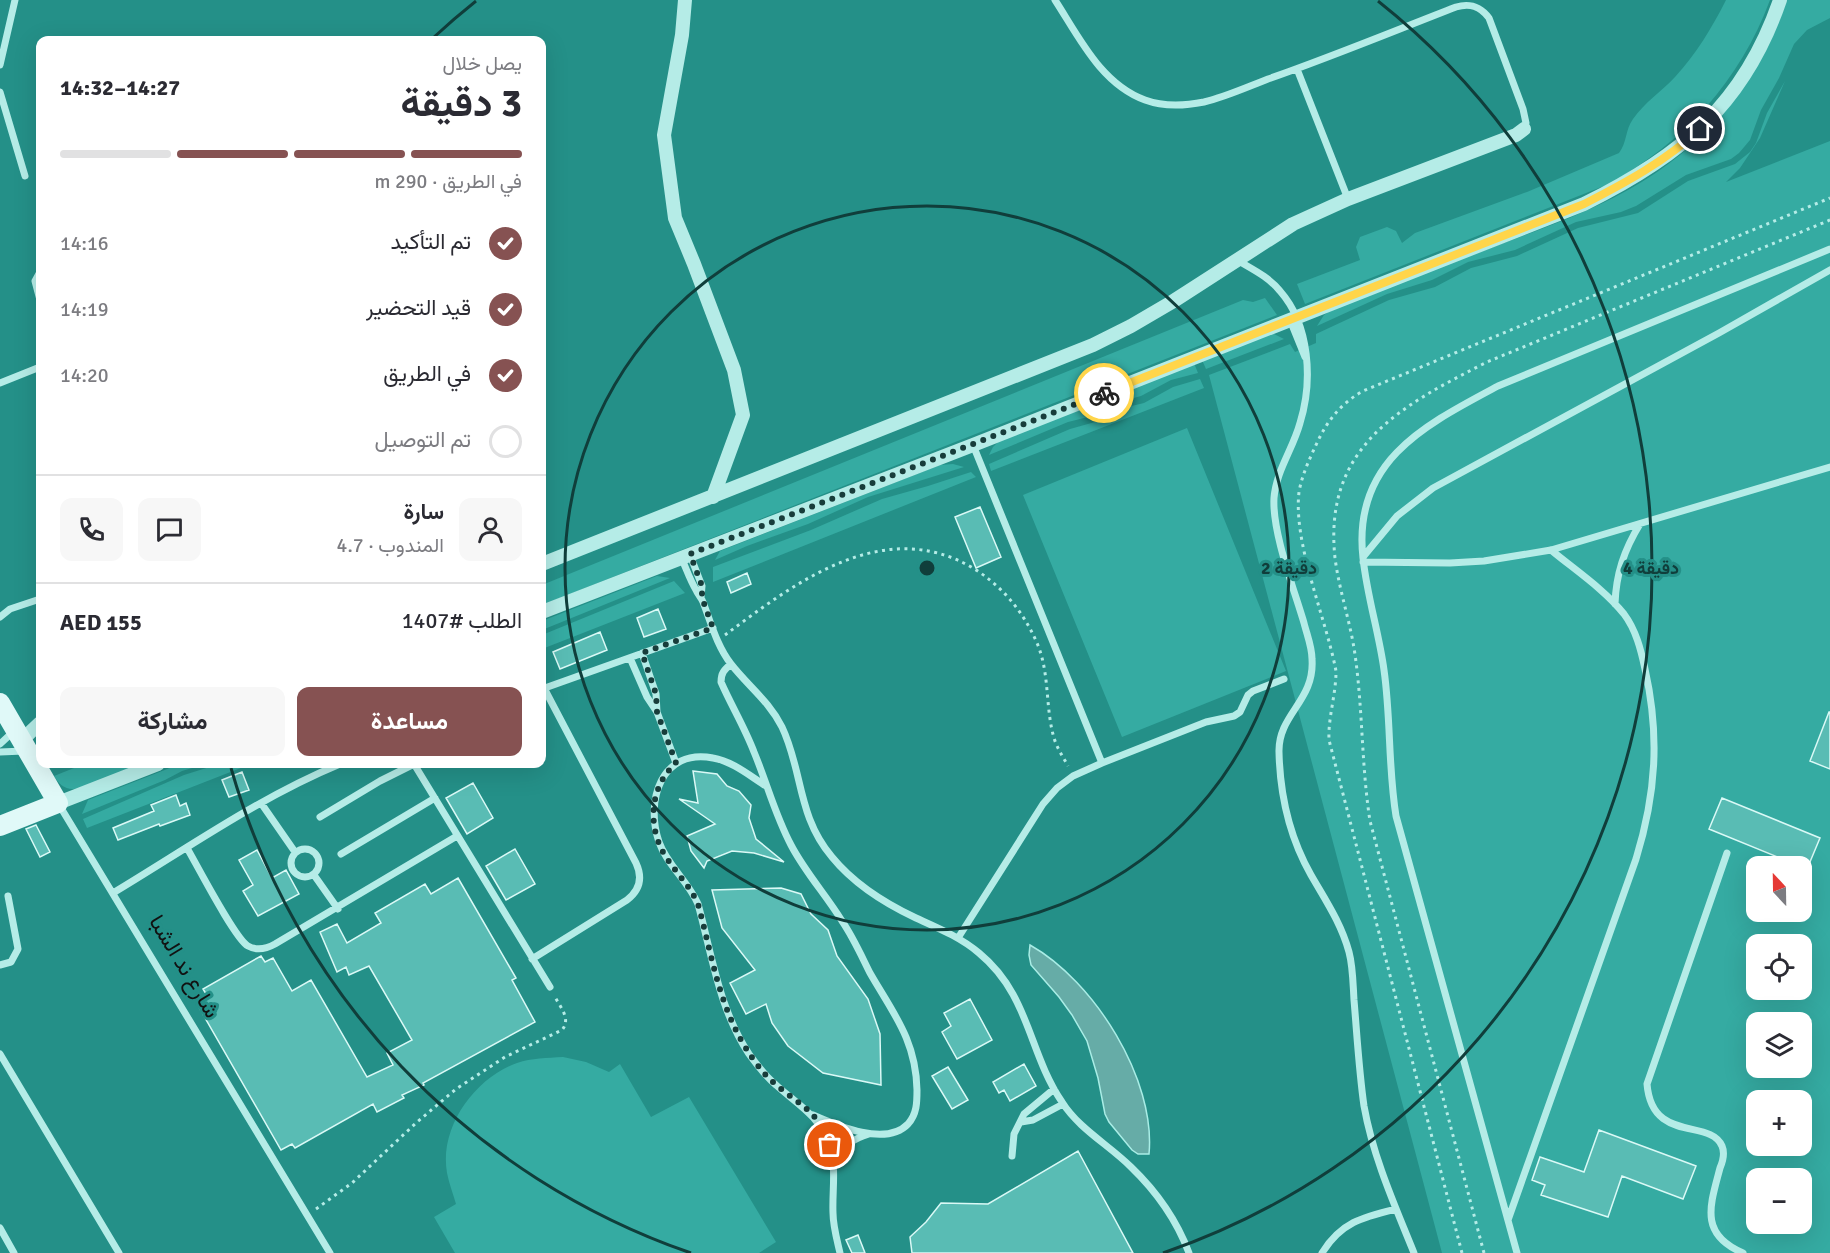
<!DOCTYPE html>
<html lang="ar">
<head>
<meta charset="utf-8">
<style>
  :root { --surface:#fff; --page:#f7f7f7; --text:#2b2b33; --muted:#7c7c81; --line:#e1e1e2; --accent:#865252 }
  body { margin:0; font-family:Signika,Vazirmatn,sans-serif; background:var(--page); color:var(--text); direction:rtl; height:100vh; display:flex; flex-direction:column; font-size:22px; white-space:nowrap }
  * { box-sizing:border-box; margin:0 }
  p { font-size:20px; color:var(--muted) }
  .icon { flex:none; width:33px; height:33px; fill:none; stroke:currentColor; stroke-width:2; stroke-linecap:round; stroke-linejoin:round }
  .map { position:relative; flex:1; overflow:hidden; direction:ltr }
  .panel { position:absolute; left:36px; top:36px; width:510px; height:732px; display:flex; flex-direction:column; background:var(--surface); border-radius:12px; box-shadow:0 6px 24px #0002; direction:rtl }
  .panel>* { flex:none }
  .needle { width:39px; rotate:338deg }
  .tools { position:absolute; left:1746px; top:856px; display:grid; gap:12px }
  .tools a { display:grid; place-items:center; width:66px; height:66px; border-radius:12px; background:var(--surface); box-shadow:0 6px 24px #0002; font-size:30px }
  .pin { position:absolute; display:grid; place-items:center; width:51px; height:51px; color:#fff; margin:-26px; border:3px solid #fff; border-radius:50%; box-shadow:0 2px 6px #0007 }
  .courier { position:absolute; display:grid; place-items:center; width:60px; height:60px; margin:-30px; border:4px solid #ffd54a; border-radius:50%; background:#fff; color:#222; box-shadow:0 2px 8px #0007 }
  .overview em { font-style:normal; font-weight:700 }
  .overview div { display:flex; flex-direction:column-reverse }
  .overview { display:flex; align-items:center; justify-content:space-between; height:102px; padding:0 24px }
  h1 { font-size:39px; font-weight:700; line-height:45px }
  .bar { display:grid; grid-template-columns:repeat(4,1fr); gap:9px 6px; align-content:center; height:72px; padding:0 24px }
  .bar i { height:8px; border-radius:4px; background:var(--line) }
  .bar .current { background:var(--accent) }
  .bar p { grid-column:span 4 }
  .line { display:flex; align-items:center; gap:15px; padding:0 24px; border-top:2px solid var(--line) }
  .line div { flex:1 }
  .round { display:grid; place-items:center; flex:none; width:63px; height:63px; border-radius:12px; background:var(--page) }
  ol { padding:0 24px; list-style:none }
  li { display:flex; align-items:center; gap:18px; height:66px }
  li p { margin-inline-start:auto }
  li .icon { padding:6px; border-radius:50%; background:var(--accent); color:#fff; stroke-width:4 }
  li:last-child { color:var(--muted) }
  li i { width:33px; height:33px; border:3px solid var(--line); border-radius:50% }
  .button { display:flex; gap:12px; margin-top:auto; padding:12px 24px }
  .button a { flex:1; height:69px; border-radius:12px; background:var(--accent); color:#fff; font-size:24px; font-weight:700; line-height:69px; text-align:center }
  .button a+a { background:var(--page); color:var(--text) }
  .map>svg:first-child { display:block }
  .green { fill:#35aba2; fill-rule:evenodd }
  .water { fill:#66aca7; stroke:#a9ede6; stroke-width:1.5 }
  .building { fill:#59bcb4; stroke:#daf9f6; stroke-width:1.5 }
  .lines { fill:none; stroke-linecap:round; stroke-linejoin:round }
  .path { stroke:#b5ece7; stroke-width:3; stroke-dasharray:3 4.5; stroke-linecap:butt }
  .lane { stroke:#b5ece7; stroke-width:7 }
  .street { stroke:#b5ece7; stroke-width:14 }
  .secondary { stroke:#e0f9f8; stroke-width:20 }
  .done { stroke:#183d3b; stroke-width:6; stroke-dasharray:0 10.8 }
  .route { stroke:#ffd54a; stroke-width:8 }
  .ring { fill:none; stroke:#103e3b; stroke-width:3 }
  .labels { text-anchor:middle; stroke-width:6; stroke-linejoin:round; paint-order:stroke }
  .street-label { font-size:22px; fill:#111; stroke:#249088 }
  .centre { fill:#103e3b; stroke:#249088; stroke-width:3 }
  .ring-label { font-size:18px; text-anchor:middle; font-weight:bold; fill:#103e3b; stroke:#249088; stroke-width:6; stroke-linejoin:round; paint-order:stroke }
</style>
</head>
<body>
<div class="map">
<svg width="1830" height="1253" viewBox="0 0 1830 1253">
  <rect width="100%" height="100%" fill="#249088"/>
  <path class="green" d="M 1726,0 L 1770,0 C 1740,81 1684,142 1609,184 L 1305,304 L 1297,284 L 1360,260 L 1356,247 L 1360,237 L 1387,227 L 1396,231 L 1402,243 L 1415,233 L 1527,192 L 1619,153 C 1627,143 1625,130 1633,119 C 1644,103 1662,91 1675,77 C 1696,54 1712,28 1726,0 Z
    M 1787,0 L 1830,0 L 1830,18 L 1807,30 L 1794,44 L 1779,78 L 1761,110 L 1750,140 L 1739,153 L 1731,159 L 1686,175 L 1636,206 L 1621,212 L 1576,222 L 1515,250 L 1468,262 L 1432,280 L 1387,294 L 1317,326 L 1324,315 L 1334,308 C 1390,287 1445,265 1501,244 C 1539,230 1578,216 1615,197 C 1697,156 1758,87 1787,0 Z
    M 1785,81 L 1760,138 L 1740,168 L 1726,182 L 1830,141 L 1830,1253 L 1442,1253 L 1209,375 L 1290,344 L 1295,352 L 1316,343 L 1316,334 L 1389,300 L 1435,287 L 1471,268 L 1517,256 L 1578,228 L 1638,213 L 1688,181 L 1735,164 L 1750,152 L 1756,143 L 1767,113 ZM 1756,867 L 1802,867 L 1802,912 L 1756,912 ZM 1756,945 L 1802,945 L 1802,990 L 1756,990 ZM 1756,1023 L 1802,1023 L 1802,1068 L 1756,1068 ZM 1756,1101 L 1802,1101 L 1802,1146 L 1756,1146 ZM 1756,1179 L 1802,1179 L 1802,1224 L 1756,1224 Z
    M 1265,298 L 1277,315 L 542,605 L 542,585 L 1243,300 L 1253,302 Z
    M 1270,332 L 1284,339 L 1206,369 L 1202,360 Z
    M 1194,363 L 1198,373 L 1171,380 L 1141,396 L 1116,403 L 1092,416 L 1068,422 L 989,455 L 993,447 L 999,441 Z
    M 1200,379 L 1204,388 L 991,471 L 989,464 L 1070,429 L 1095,422 L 1119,409 L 1144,403 L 1173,387 Z
    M 1187,428 L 1286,671 L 1122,737 L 1023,495 Z
    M 953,464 L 964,467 L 868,497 L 808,524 L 747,546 L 715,560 L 720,551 L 940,465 Z
    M 971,472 L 976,477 L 713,582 L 713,567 L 811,530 L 882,499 L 928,486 Z
    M 657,576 L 670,578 L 542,630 L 542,621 Z
    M 674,581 L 685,593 L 542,649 L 542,635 Z
    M 84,764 L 141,764 C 127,769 85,789 73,789 C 64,789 58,783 54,776 Z
    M 180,764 L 205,764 L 182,771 L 165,780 L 82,814 L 88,800 Z
    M 219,764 L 251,764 L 87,828 L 83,819 L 184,775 Z
    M 563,1057 L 586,1062 L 609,1072 L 620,1064 L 651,1117 L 689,1097 L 776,1242 L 759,1253 L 455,1253 L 434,1217 L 456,1204 C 453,1194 449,1183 447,1173 C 439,1127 475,1078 517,1063 C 532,1058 547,1058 563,1057 Z"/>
  <path class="water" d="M 1030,945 C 1094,981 1156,1079 1149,1154 L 1138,1154 L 1132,1150 L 1109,1122 L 1105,1114 L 1098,1078 L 1087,1041 L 1072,1015 L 1059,997 L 1031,965 L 1029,955 Z"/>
  <path class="building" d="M 980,507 L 1001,557 L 976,568 L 955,517 Z
    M 747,573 L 751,584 L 731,593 L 727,582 Z
    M 658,609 L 666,629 L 644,637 L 637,618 Z
    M 600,632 L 607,650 L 560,669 L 553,652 Z
    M 1829,712 L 1830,712 L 1830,769 L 1810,761 Z
    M 693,771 L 717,774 L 727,786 L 739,791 L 751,805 L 749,818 L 756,839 L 784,862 L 754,853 L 732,851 L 707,861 L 704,868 L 691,851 L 687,836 L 715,824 L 679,799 L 698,803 Z
    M 242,772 L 249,790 L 229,797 L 222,780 Z
    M 473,783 L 493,818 L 467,834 L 446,798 Z
    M 176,795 L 180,806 L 186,803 L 190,815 L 160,826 L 159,824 L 118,840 L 113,828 L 154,811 L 151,805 Z
    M 1722,798 L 1820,838 L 1807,869 L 1709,829 Z
    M 36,825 L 50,852 L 40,857 L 26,829 Z
    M 515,849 L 535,884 L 506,900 L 486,866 Z
    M 257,850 L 272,878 L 286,870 L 299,894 L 258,916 L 243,891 L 253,885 L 239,860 Z
    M 458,878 L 516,978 L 512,980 L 535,1022 L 423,1083 L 424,1085 L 402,1095 L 404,1098 L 377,1112 L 373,1104 L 295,1148 L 292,1144 L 281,1150 L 197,1004 L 208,997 L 203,989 L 261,956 L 265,962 L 273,958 L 292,991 L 311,980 L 367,1077 L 393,1065 L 387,1053 L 412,1040 L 369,966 L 349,975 L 346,967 L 337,972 L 320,932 L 337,924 L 347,943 L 381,923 L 375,913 L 425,884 L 431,894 Z
    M 781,888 L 801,894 L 811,914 L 828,930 L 837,956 L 868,999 L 880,1034 L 881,1085 L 823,1073 L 788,1046 L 772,1023 L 766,1004 L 746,1014 L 730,983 L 755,970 L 722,928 L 712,890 Z
    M 970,999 L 992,1040 L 957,1059 L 942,1032 L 951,1026 L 944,1013 Z
    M 1024,1064 L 1036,1086 L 1010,1101 L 1004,1090 L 999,1093 L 993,1082 Z
    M 948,1067 L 968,1100 L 952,1109 L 932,1076 Z
    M 1599,1130 L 1696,1166 L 1683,1199 L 1622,1176 L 1608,1217 L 1541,1195 L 1545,1185 L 1532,1180 L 1540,1157 L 1584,1172 Z
    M 1078,1151 L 1133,1253 L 912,1253 L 910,1237 L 926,1222 L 941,1203 L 988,1204 Z
    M 858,1235 L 865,1253 L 852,1253 L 846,1240 Z"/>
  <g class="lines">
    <path class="path" d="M 725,635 C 795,583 883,515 973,568 C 1002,586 1023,611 1037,643 C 1050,673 1045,707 1054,738 C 1057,748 1063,757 1068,766
      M 316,1209 L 352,1183 L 416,1123 L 456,1089 L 505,1057 L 562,1030 C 571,1019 561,1008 555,997
      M 1462,1253 L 1329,740 C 1328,717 1336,695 1336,671 C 1326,618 1293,544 1299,492 C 1302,475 1309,460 1316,445 C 1327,421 1340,404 1363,391 L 1830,198
      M 1484,1253 L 1370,821 C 1361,763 1363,705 1354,648 C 1349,618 1339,589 1335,558 C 1323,446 1401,406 1487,362 L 1830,220"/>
    <path class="lane" d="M 1055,0 C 1079,37 1101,84 1145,100 C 1164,107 1184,106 1204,102 C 1225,97 1247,87 1268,79 C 1331,57 1394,31 1456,7 C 1470,3 1480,6 1489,18 L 1523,109 L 1526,123 L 1524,129
      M 0,65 L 15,0
      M 1297,69 L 1348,199
      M 0,92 L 25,176
      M 1237,260 C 1252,269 1269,277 1280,291 C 1310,325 1313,381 1300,423 C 1293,449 1276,471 1274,498 C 1272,532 1294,589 1304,623 C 1307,635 1312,647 1312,659 C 1315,701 1278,714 1279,752 C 1280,795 1290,838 1311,875 C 1326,901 1341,923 1349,952 C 1353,967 1353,984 1354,1000 C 1357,1035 1359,1071 1364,1106 C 1373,1157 1395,1206 1414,1253
      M 40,272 L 35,281 L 40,300
      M 1290,320 L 1305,357
      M 0,383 L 40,367
      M 973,445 L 1102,763
      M 690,555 L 702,586 L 701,598
      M 681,557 C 686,568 690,580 696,590 C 698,595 701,597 703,602 C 711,623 717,646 731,664 C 748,686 769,701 782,727 C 803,771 797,816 832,857 C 854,884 884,903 916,918 C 938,928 960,937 979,953 C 1030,995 1028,1052 1062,1102 C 1079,1129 1109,1145 1131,1167 C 1156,1191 1177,1221 1189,1253
      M 1363,557 L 1397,516 L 1433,488 L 1719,333 L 1830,270
      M 1363,562 L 1450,563 L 1484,561 L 1551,550 L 1830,467
      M 1615,604 C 1616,574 1624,550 1640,524
      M 0,617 L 10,609 L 40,599
      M 642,653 L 656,694 L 657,712
      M 630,658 L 647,697 L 657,712 L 676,763
      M 731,664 C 724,670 721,673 721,682 C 731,705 745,728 754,752 C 767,783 775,815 791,845 C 805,872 826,895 842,921 C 853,937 861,955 870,973 C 893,1013 916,1040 917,1090 C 917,1102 917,1114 908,1124 C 886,1147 838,1126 813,1115
      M 542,689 L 713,628
      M 0,744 L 14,731
      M 0,752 L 24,751
      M 414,764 L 550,987
      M 766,786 C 750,776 732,761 713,758 C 661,748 645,801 659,842 C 667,865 688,881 698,904 C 712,955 719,1009 749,1054 C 757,1065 765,1076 776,1085 C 797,1104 820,1116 829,1145 C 837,1166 832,1190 833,1213 C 833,1226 837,1240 840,1253
      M 58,803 L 330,1253
      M 261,803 L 295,852
      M 320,817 L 380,781 L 414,764
      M 187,848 C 197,865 235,939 248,946 C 257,951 266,949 275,944 L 457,836
      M291 863a14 14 0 1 1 28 0a14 14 0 1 1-28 0Z
      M 1727,853 L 1647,1084 C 1652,1144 1710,1118 1722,1146 C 1725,1153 1723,1161 1720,1168 C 1710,1206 1699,1234 1743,1253
      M 341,854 L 435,798
      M 314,875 L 338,909
      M 113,893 C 188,848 260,797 340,764
      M 958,938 L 1043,804 L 1057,788 L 1073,776 L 1102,763 L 1206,722 L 1234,716 L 1240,712 L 1248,695 L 1253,691 L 1284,679
      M 532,959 L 627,900 C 640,890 643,878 636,863 L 544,688
      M 0,965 L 11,962 L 18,949 L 8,896
      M 0,1054 L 119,1253
      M 1021,1122 L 1033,1120 L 1063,1104
      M 1012,1156 L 1014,1134 L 1024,1114 L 1054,1089
      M 833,1162 C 842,1147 852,1139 869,1134
      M 1508,1220 L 1636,859 C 1656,794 1660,736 1645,669 C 1641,650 1636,630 1624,614 C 1604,589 1575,570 1551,550
      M 0,1228 L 14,1253
      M 1322,1253 C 1341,1222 1363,1217 1396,1209
      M 1517,1253 L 1396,816 C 1388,767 1391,719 1384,670 C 1379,633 1367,596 1363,558 C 1352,461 1425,425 1498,386 L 1830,249"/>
    <path class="street" d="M 685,0 L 682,35 L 664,135 L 675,218 L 694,264 L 734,370 L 743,415 L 713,497
      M 542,564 L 1093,345 L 1131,326 L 1172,302 L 1293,224 L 1348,199 L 1516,135 L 1524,129
      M 542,612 L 973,445 L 1584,204 C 1681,156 1744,105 1780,0
      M 22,740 L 40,723
      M 58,803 L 158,764"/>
    <path class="secondary" d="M 0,703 L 58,803 L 0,826"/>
  </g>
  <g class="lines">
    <path class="done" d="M 830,1145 C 825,1134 820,1122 811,1113 C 794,1097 773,1086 759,1067 C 720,1017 714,963 698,904 C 690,886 677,874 666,857 C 647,828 649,787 676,763 L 657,712 L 656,694 L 642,653 L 713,628 L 702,598 L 702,586 L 690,554 L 1104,393"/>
    <path class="route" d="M 1104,393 L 1584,204 C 1625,183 1666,161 1700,129"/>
  </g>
  <g class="ring">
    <circle cx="927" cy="568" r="362"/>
    <path d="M691 1253A724 724 0 0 1 231 768M433 38A724 724 0 0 1 476 1M1378 1A724 724 0 0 1 1163 1253"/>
  </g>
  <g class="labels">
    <g class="street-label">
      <text transform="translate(185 966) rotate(59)" y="8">شارع ند الشبا</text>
    </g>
  </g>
  <circle cx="927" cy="568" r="9" class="centre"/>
  <g class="ring-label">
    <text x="1289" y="574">2 دقيقة</text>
    <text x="1651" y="574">4 دقيقة</text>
  </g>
</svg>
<div class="tools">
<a><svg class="needle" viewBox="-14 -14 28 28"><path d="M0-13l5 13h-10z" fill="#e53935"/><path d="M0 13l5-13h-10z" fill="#7c7c81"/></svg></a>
<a><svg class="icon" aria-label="locate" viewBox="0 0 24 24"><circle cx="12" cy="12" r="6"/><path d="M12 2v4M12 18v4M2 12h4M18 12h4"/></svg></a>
<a><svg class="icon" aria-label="layers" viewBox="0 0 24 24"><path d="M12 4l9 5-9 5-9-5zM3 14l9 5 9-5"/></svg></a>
<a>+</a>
<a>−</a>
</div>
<div class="pin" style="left:830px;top:1145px;background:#ea580c"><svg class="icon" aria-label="bag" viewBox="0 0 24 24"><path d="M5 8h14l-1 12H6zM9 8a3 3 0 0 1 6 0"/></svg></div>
<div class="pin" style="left:1700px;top:129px;background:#1f2937"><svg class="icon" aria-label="home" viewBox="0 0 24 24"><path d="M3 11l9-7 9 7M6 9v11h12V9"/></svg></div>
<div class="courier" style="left:1104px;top:393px"><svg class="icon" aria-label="bike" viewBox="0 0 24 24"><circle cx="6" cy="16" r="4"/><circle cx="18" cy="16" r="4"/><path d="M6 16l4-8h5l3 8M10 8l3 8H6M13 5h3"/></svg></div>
<section class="panel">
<div class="overview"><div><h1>3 دقيقة</h1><p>يصل خلال</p></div><em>14:27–14:32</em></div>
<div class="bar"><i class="current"></i><i class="current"></i><i class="current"></i><i></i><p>في الطريق · 290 m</p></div>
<ol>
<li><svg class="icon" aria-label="check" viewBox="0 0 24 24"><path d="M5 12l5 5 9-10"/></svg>تم التأكيد<p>14:16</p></li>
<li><svg class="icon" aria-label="check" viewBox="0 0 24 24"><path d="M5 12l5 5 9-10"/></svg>قيد التحضير<p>14:19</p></li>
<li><svg class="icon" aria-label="check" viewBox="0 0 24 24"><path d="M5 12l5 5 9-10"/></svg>في الطريق<p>14:20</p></li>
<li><i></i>تم التوصيل</li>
</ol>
<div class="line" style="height:108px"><a class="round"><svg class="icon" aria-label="person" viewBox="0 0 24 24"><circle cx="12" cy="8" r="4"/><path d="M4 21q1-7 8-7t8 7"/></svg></a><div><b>سارة</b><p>المندوب · 4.7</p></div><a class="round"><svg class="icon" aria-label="chat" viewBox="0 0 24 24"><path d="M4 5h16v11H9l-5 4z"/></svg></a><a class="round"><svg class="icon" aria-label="phone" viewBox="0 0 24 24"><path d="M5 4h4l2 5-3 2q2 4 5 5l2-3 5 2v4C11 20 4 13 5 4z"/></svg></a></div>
<div class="line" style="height:78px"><div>الطلب #1407</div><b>AED 155</b></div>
<div class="button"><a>مساعدة</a><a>مشاركة</a></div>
</section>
</div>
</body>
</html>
